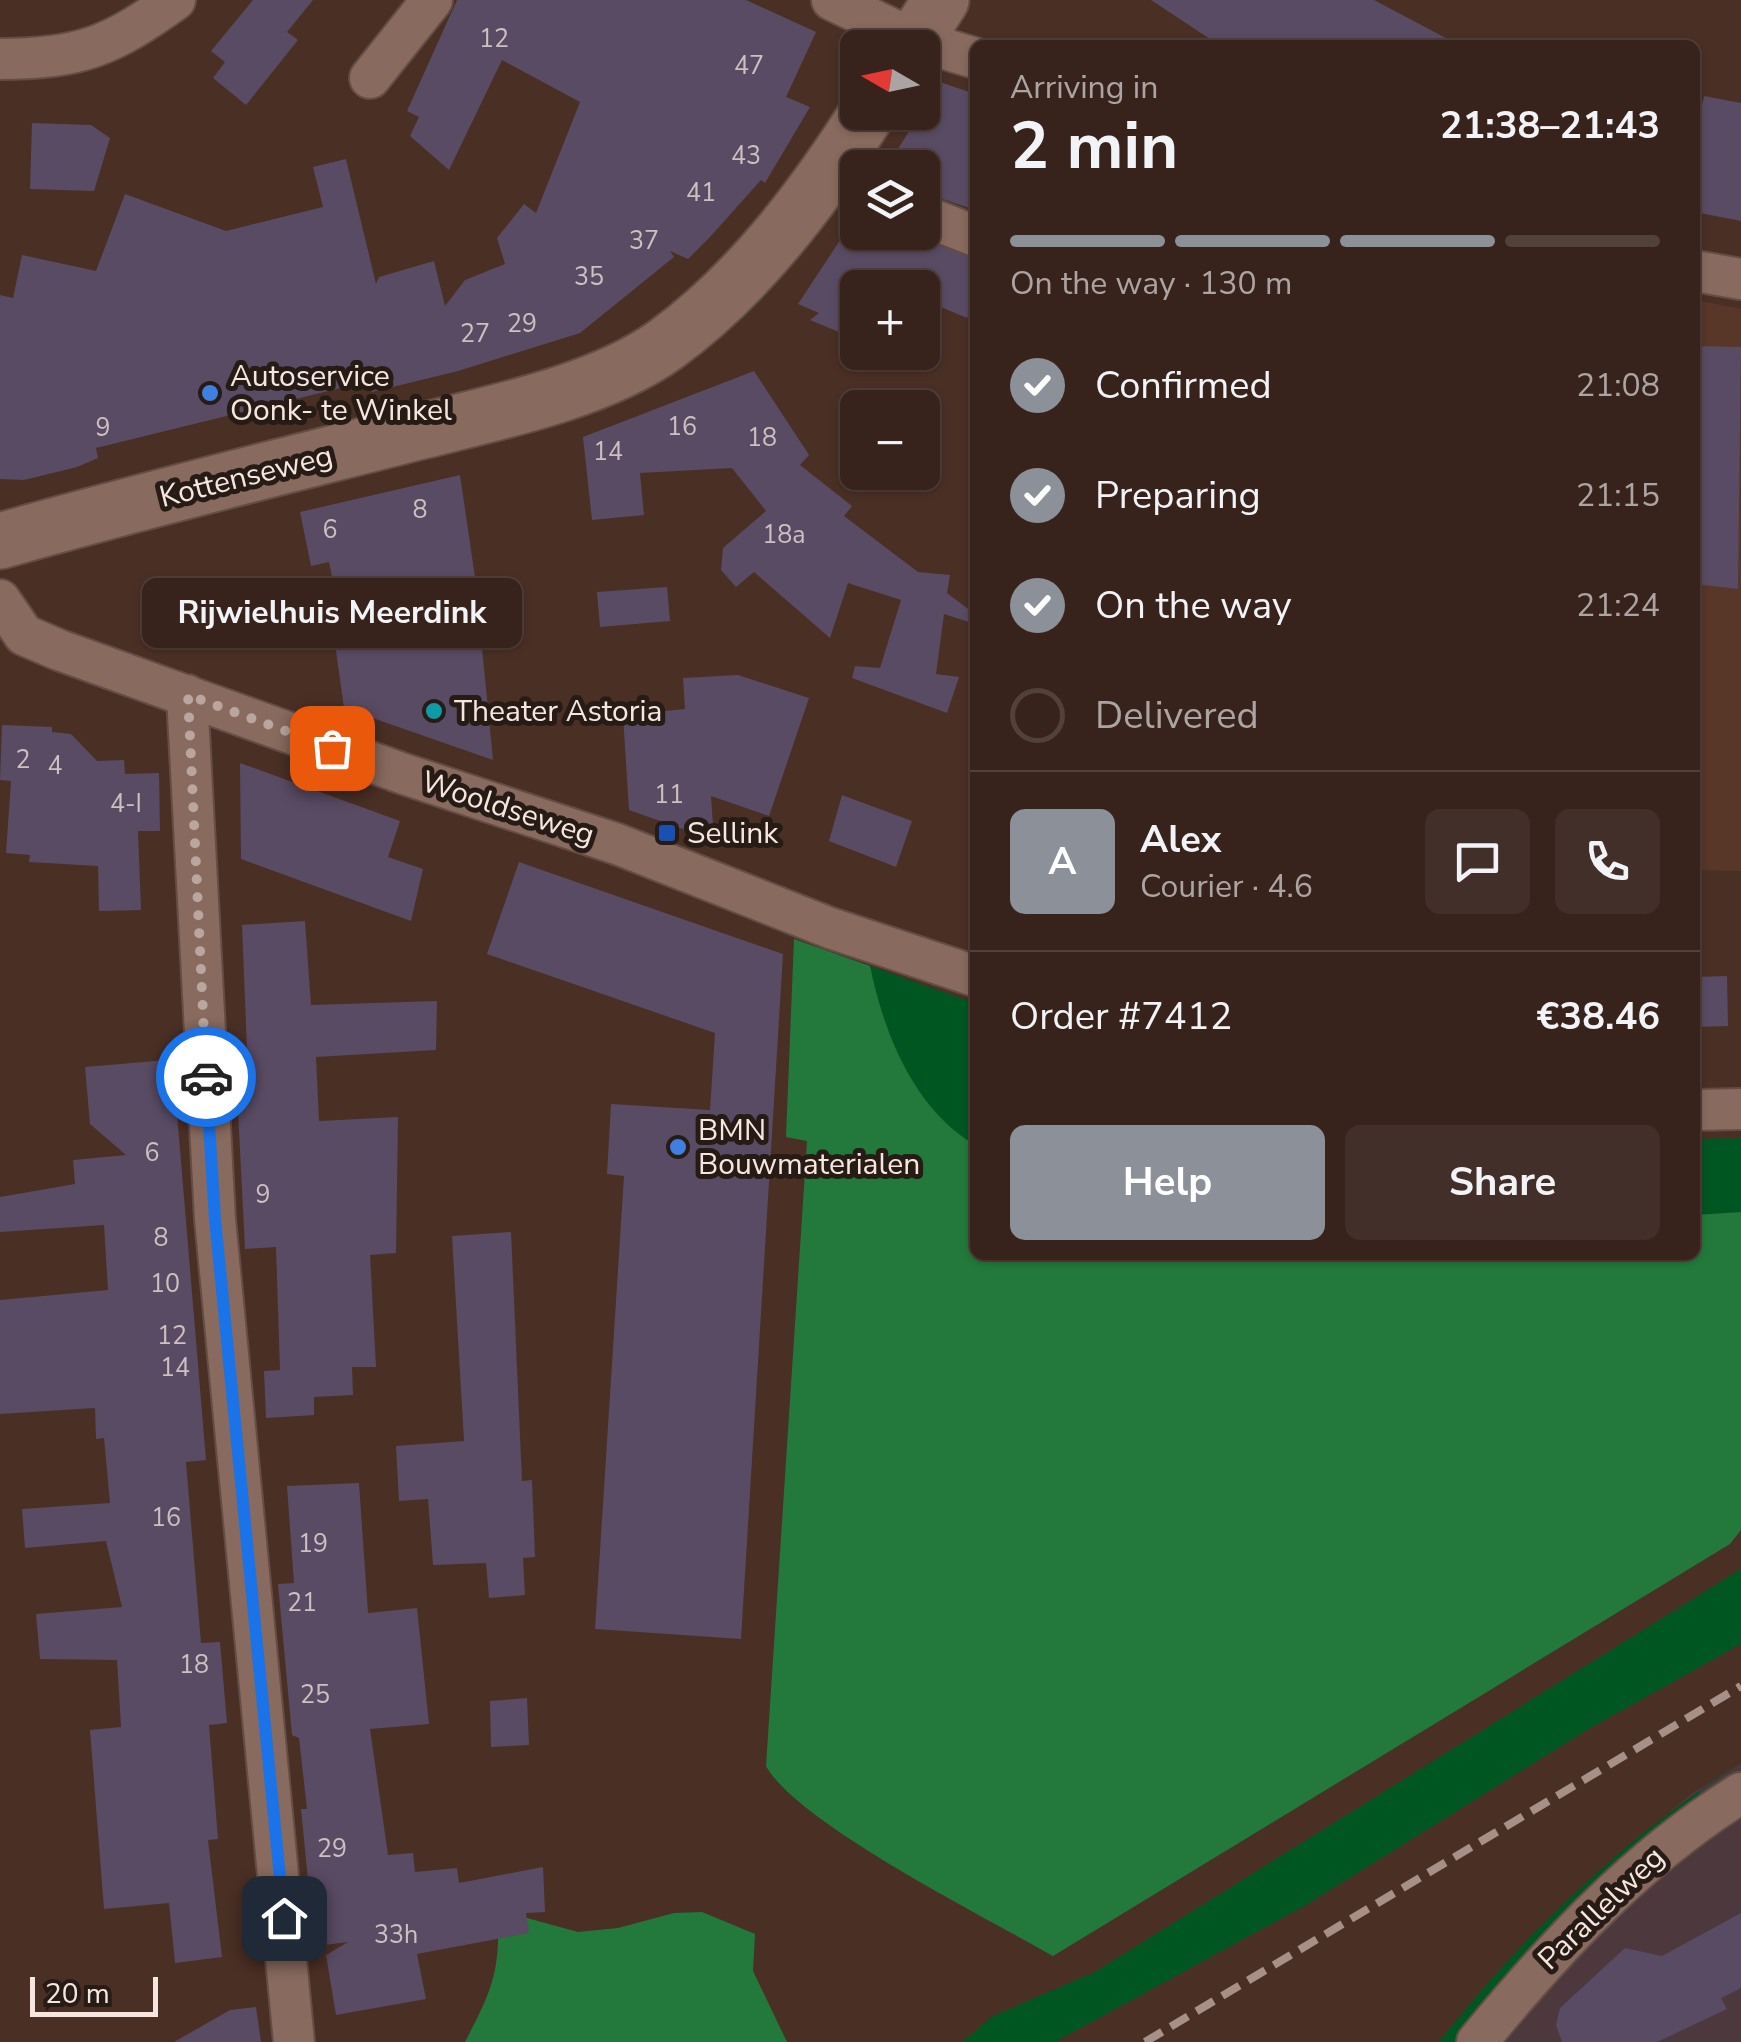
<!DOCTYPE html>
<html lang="en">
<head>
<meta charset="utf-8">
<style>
  :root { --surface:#38231c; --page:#432f29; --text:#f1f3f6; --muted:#aba4a3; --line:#52403b; --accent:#8c9099 }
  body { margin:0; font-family:"Nunito Sans",sans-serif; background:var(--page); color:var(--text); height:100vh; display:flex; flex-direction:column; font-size:38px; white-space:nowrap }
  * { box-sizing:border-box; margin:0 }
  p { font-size:32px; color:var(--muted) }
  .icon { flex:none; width:55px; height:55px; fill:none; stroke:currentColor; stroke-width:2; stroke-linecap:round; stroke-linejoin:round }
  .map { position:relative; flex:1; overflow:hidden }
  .drawer { position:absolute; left:970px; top:40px; width:730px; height:1220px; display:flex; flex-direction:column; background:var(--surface); border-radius:15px; box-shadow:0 2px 8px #0004,0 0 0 2px var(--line) }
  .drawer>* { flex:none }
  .needle { width:65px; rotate:279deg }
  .tools { position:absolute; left:840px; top:30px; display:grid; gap:20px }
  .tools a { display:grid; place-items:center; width:100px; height:100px; border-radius:15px; background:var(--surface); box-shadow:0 2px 8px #0004,0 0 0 2px var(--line); font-size:50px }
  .scale { position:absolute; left:30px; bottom:25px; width:128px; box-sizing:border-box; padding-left:10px; border:5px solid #f7e6df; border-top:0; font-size:28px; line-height:35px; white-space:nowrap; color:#f7e6df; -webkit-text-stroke:8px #271b16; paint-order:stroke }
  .pin { position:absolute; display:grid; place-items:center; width:85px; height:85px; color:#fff; margin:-42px; border-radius:20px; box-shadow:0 5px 15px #0006 }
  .courier { position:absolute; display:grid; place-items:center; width:100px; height:100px; margin:-50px; border:8px solid #1a73e8; border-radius:50%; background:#fff; color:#222; box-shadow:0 2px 12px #0007 }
  .bubble { position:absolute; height:70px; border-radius:15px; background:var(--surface); box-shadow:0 2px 8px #0004,0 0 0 2px var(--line); font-size:32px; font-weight:700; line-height:70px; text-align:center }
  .headline em { font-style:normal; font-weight:700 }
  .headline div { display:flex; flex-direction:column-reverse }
  .headline { display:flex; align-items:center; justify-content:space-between; height:170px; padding:0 40px }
  h1 { font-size:65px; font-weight:700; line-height:75px }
  .bar { display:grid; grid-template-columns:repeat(4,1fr); gap:15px 10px; align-content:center; height:120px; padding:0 40px }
  .bar i { height:12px; border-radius:8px; background:var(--line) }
  .bar .current { background:var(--accent) }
  .bar p { grid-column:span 4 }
  .line { display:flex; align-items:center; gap:25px; padding:0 40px; border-top:2px solid var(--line) }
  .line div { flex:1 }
  .round { display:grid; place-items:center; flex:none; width:105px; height:105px; border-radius:15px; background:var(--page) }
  ol { padding:0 40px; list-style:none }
  li { display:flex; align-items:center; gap:30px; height:110px }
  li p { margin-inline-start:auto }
  li .icon { padding:10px; border-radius:50%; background:var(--accent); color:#fff; stroke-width:4 }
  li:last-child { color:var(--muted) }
  li i { width:55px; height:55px; border:5px solid var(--line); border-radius:50% }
  .action { display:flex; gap:20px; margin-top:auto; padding:20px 40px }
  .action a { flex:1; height:115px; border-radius:15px; background:var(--accent); color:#fff; font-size:40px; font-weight:700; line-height:115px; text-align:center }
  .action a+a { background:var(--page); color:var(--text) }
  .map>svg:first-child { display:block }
  .industrial { fill:#4c383d }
  .built { fill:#583729 }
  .green { fill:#005621 }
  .forest { fill:#23793b }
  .building { fill:#594b63 }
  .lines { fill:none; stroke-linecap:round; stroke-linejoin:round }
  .street-casing { stroke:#634d44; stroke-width:44 }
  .secondary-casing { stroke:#634d44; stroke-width:59 }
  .street { stroke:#886a5e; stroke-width:40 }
  .secondary { stroke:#886a5e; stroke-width:55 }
  .rail { stroke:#a69088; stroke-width:8; stroke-dasharray:20 10; stroke-linecap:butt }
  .done { stroke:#baa69e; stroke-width:10; stroke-dasharray:0 18 }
  .route { stroke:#1a73e8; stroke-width:12 }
  .shop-dot { fill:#3f7fe0; stroke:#271b16; stroke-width:4 }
  .culture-dot { fill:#0f9aa8; stroke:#271b16; stroke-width:4 }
  .transit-dot { fill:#1a4fb4; stroke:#271b16; stroke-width:4 }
  .labels { text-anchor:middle; stroke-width:10; stroke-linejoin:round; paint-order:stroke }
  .number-label { font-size:25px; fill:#d0bfc0 }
  .poi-label { font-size:30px; fill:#f7e6df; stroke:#271b16; text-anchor:start }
  .street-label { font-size:30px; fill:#f7e6df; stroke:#271b16 }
</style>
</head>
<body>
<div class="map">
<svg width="1741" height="2042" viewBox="0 0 1741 2042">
  <rect width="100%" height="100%" fill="#4a2f25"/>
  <path class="industrial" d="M 1741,1763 L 1741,2042 L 1439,2042 L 1542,1926 L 1612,1861 L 1691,1794 Z"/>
  <path class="built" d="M 1695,300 L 1741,309 L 1741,871 L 1695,870 Z"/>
  <path class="green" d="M 870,966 L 975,1003 L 975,1145 C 913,1109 884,1033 870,966 Z
    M 1741,1138 L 1741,1212 L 1695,1215 L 1695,1139 Z
    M 1741,1569 L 1741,1644 L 1587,1730 L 1306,1905 L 1055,2042 L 962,2042 L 993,2016 L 1095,1972 Z
    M 1741,1763 L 1700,1791 L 1696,1803 L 1501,1985 L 1454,2042 L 1439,2042 C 1522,1936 1627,1835 1741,1763 Z"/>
  <path class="forest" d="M 794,939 L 870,966 C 884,1033 913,1108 975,1145 L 975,1255 L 1695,1255 L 1695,1215 L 1741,1212 L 1741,1530 L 1730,1544 L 1053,1956 C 989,1919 797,1823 766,1766 L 807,1141 L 786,1137 Z
    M 498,1910 L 578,1932 L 618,1928 L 674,1913 L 702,1912 L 755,1934 L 753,1971 L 787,2042 L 465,2042 C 493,1988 500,1972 498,1910 Z"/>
  <path class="building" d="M 253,0 L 313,0 L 287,32 L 298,40 L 246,105 L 213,78 L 225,62 L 211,51 Z
    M 457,0 L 746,0 L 816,32 L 786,97 L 810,107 L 765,183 L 761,180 L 710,237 L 688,259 L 670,251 L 674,257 L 580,333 L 458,371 L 372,392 L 369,381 L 96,448 L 98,458 L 77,467 L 24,480 L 0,479 L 0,295 L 13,298 L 22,255 L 96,271 L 125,194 L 226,231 L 323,207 L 313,167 L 346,159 L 376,284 L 379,277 L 434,261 L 445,306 L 465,280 L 505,264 L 497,238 L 524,204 L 536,213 L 580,102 L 502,60 L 449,170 L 410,136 L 419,117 L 407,111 Z
    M 1151,0 L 1374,0 L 1459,45 L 1219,45 Z
    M 940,82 L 975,94 L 975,210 L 922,192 L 922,168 L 886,168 Z
    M 1704,96 L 1741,103 L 1741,221 L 1695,212 L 1695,119 L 1699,119 Z
    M 32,123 L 91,125 L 110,138 L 94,191 L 30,189 Z
    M 858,213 L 858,232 L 907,232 L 975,259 L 975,300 L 967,318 L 922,299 L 922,288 L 858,288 L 858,340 L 810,320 L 819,313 L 798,304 Z
    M 1695,346 L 1741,347 L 1738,589 L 1695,584 Z
    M 754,371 L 809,455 L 800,465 L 852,506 L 844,516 L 918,572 L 950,575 L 947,593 L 975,614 L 975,624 L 944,614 L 936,674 L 959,677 L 947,713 L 852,678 L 855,666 L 880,668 L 901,600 L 848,583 L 830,638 L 754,572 L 736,587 L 721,570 L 723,548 L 766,511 L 732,468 L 640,473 L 644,515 L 592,520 L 583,437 Z
    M 460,475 L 475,577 L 493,760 L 344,708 L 335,644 L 346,642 L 329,562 L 311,566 L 300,512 Z
    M 667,587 L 670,621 L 600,627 L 597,592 Z
    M 738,675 L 809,698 L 769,816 L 711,796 L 714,840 L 629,810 L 623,715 L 685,709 L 683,678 Z
    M 2,725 L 52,727 L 52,732 L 71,734 L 97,761 L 124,760 L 125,774 L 159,773 L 160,831 L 138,831 L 141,910 L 99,911 L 98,866 L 29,862 L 30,855 L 6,853 L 11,781 L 0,780 Z
    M 240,763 L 400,821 L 388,857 L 423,869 L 411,921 L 241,859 Z
    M 842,795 L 912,821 L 896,867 L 829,841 Z
    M 519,862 L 783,954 L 741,1639 L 595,1629 L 624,1176 L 607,1174 L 611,1104 L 710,1110 L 715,1033 L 487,954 Z
    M 305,921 L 311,1005 L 437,1001 L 436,1050 L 316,1057 L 319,1121 L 398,1117 L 396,1253 L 370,1255 L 376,1367 L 352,1367 L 353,1395 L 314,1397 L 314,1415 L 266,1418 L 264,1371 L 280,1370 L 276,1247 L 245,1249 L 235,1051 L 247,1050 L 242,925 Z
    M 1727,976 L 1728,1026 L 1695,1027 L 1695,977 Z
    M 167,1060 L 168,1066 L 173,1066 L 206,1460 L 186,1462 L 201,1643 L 220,1642 L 227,1723 L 209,1725 L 218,1839 L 208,1840 L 222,1957 L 175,1963 L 169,1903 L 104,1909 L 90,1730 L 121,1727 L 117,1660 L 40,1659 L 36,1614 L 122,1607 L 106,1541 L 25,1548 L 22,1509 L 110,1503 L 104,1438 L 96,1439 L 95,1408 L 0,1414 L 0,1300 L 108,1290 L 104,1225 L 0,1232 L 0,1197 L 75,1184 L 73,1160 L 126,1155 L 90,1124 L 85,1067 Z
    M 511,1232 L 522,1481 L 532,1480 L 535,1557 L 523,1558 L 525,1595 L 489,1598 L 486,1563 L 433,1565 L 428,1499 L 399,1501 L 396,1446 L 464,1441 L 452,1236 Z
    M 359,1483 L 368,1613 L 417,1608 L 429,1724 L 370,1729 L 388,1855 L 413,1853 L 415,1872 L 457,1868 L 459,1883 L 543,1867 L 545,1912 L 526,1913 L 529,1933 L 417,1954 L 426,1999 L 336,2015 L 326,1955 L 348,1942 L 324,1945 L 314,1890 L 309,1890 L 301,1809 L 307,1809 L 299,1738 L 292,1735 L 278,1584 L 294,1583 L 287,1486 Z
    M 527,1698 L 529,1745 L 491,1747 L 490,1701 Z
    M 1741,1913 L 1741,1988 L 1721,1998 L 1727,2009 L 1657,2042 L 1562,2042 L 1556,2025 L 1560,2008 L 1625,1948 L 1662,1956 Z
    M 256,2007 L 261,2042 L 174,2042 L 230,2010 Z"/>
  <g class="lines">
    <g class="street-casing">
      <path id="street" d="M 832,0 L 915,40 L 975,58
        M 0,59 C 80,59 111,46 175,0
        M 370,78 L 432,0
        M 922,215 L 975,236
        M 1695,271 L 1741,279
        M 0,600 L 24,635 L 59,650 L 404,774 L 617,844 L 830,928 L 975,976
        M 187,695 L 215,1219 L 294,2042
        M 1695,1110 L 1741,1109
        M 1477,2042 C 1555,1947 1637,1858 1741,1793"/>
    </g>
    <g class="secondary-casing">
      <path id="secondary" d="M 910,48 L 941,0
        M 0,541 C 133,503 268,470 402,436 C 483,415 597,394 665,345 C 748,285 814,197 868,112"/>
    </g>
    <use href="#street" class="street"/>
    <use href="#secondary" class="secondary"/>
    <path class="rail" d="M 1145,2042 L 1741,1686"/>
  </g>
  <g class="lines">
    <path class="done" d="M 206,1077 L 188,695 L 332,748"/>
    <path class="route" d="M 206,1077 L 215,1219 L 284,1918"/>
  </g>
  <g class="shop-dot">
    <circle cx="210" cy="393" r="10"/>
    <circle cx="678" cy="1147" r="10"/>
  </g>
  <circle class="culture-dot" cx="434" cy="711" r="10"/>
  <rect class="transit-dot" x="657" y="823" width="20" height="20" rx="5"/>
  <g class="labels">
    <g class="number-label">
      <text x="494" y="47">12</text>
      <text x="749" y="74">47</text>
      <text x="746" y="164">43</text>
      <text x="701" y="201">41</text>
      <text x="644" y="249">37</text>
      <text x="589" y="285">35</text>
      <text x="522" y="332">29</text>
      <text x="475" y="342">27</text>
      <text x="682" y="435">16</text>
      <text x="103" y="436">9</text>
      <text x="762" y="446">18</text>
      <text x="608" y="460">14</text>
      <text x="420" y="518">8</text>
      <text x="330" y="538">6</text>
      <text x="784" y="543">18a</text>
      <text x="23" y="768">2</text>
      <text x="55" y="774">4</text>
      <text x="669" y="803">11</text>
      <text x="126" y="812">4-I</text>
      <text x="152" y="1161">6</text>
      <text x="263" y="1203">9</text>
      <text x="161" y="1246">8</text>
      <text x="165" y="1292">10</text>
      <text x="172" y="1344">12</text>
      <text x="175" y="1376">14</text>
      <text x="166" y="1526">16</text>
      <text x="313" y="1552">19</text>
      <text x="302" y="1611">21</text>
      <text x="194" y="1673">18</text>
      <text x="315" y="1703">25</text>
      <text x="332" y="1857">29</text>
      <text x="396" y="1943">33h</text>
    </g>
    <g class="poi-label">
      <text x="230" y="386">Autoservice<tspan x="230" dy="34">Oonk- te Winkel</tspan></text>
      <text x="454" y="721">Theater Astoria</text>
      <text x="687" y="843">Sellink</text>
      <text x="698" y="1140">BMN<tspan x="698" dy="34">Bouwmaterialen</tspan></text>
    </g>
    <g class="street-label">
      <text transform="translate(246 476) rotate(-14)" y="10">Kottenseweg</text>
      <text transform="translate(508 808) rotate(18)" y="10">Wooldseweg</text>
      <text transform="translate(1601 1908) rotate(-44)" y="10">Parallelweg</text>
    </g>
  </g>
</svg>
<div class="tools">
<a><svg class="needle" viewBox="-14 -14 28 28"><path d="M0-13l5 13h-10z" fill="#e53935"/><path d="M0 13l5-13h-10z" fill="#aba4a3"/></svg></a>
<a><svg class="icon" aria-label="layers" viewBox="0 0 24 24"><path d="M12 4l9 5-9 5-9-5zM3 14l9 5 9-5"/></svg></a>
<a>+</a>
<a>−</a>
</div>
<div class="scale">20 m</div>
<div class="pin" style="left:332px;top:748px;background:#ea580c"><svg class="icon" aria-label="bag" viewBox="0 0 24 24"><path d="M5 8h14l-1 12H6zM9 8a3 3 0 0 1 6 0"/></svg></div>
<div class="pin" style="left:284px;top:1918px;background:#1f2937"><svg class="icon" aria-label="home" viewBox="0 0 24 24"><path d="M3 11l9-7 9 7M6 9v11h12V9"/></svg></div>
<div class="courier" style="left:206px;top:1077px"><svg class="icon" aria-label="car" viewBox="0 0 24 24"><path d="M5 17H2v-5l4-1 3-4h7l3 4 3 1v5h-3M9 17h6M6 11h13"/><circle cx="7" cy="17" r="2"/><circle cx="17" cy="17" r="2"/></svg></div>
<div class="bubble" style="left:142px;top:578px;width:380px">Rijwielhuis Meerdink</div>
<section class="drawer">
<div class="headline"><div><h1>2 min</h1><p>Arriving in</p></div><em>21:38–21:43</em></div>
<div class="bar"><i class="current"></i><i class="current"></i><i class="current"></i><i></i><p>On the way · 130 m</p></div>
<ol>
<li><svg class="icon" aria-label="check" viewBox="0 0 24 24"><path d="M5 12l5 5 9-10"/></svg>Confirmed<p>21:08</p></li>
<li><svg class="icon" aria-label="check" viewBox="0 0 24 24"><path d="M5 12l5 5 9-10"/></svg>Preparing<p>21:15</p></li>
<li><svg class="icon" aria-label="check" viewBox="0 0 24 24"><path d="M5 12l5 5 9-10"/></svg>On the way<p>21:24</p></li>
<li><i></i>Delivered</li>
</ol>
<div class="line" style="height:180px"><b class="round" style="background:var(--accent);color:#fff">A</b><div><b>Alex</b><p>Courier · 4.6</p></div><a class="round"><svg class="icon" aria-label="chat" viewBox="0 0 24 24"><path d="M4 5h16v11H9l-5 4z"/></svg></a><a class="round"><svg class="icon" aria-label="phone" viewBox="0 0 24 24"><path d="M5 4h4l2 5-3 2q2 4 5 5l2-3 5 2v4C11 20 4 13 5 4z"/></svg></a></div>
<div class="line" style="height:130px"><div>Order #7412</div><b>€38.46</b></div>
<div class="action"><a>Help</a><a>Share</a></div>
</section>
</div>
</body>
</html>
